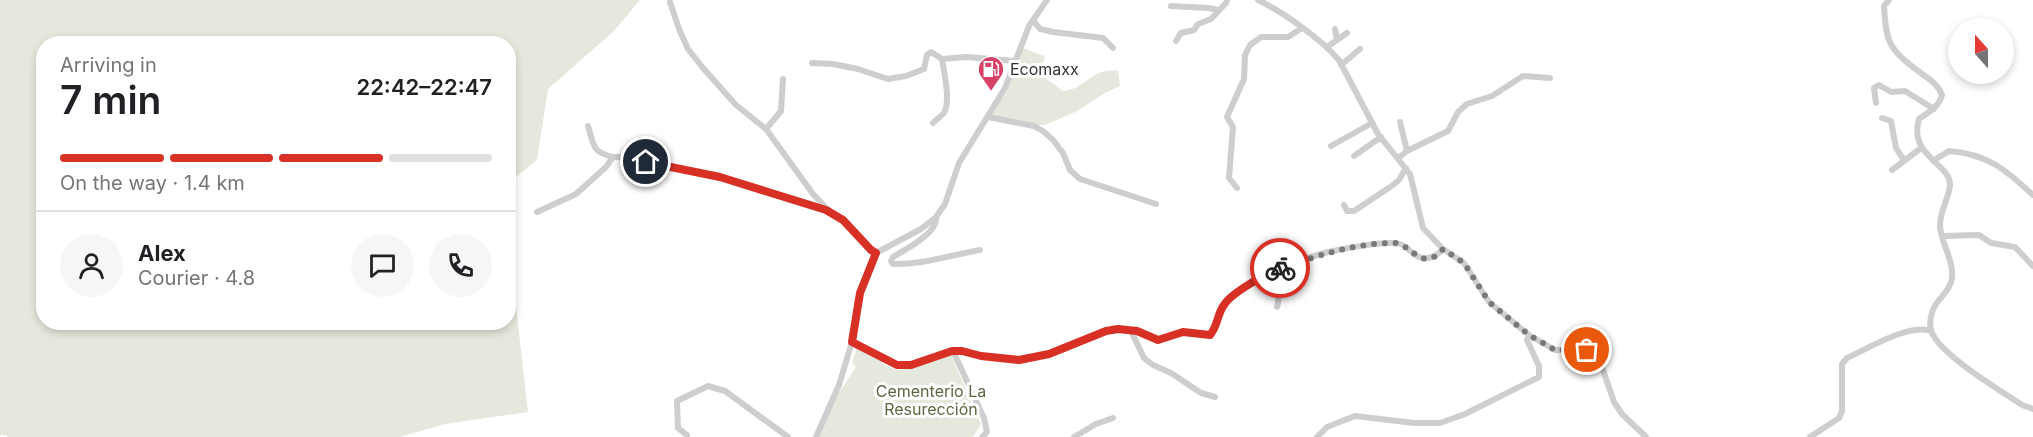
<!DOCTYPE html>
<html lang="en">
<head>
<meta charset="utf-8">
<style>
  :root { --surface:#fff; --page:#f6f6f6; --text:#202124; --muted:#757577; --line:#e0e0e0; --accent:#d93025 }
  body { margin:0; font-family:Inter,sans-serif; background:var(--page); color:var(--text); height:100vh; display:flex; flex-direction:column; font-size:22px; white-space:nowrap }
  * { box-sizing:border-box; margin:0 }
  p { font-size:20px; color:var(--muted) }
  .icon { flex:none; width:33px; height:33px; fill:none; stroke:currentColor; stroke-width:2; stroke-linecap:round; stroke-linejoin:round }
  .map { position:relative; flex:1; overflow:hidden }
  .drawer { position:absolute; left:36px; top:36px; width:480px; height:294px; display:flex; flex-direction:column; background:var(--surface); border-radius:24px; box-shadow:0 3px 9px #0003 }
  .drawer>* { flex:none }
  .needle { width:39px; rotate:339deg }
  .tools { position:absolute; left:1948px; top:18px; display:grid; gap:12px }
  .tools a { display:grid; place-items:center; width:66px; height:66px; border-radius:50%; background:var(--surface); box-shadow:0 3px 9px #0003; font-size:30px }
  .pin { position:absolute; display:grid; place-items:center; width:51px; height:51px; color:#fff; margin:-26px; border:3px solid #fff; border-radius:50%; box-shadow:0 2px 6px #0007 }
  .courier { position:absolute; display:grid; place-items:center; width:60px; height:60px; margin:-30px; border:4px solid #d93025; border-radius:50%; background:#fff; color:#222; box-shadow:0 2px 8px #0007 }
  .headline em { font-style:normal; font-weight:600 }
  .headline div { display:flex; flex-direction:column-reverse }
  .headline { display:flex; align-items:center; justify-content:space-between; height:102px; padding:0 24px }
  h1 { font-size:39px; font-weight:600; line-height:45px }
  .bar { display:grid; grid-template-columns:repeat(4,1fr); gap:9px 6px; align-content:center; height:72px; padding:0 24px }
  .bar i { height:8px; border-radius:4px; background:var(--line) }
  .bar .selected { background:var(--accent) }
  .bar p { grid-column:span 4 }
  .line { display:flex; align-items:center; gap:15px; padding:0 24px; border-top:2px solid var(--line) }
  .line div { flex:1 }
  .round { display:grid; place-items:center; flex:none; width:63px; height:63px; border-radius:32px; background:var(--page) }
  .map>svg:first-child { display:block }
  .green { fill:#e5e9dd }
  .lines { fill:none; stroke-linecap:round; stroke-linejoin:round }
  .minor { stroke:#cecece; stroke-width:6 }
  .done { stroke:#797979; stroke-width:6; stroke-dasharray:0 10.8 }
  .route { stroke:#d93025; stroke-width:8 }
  .labels { text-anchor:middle; stroke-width:6; stroke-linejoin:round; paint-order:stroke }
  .poi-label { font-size:16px; fill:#313131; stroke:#fff; text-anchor:start }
  .park-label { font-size:16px; fill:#5a6941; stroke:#fff }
</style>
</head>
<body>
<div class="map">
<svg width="2033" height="437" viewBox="0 0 2033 437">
  <rect width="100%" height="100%" fill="#fff"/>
  <path class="green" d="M 0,0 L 640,0 L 614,31 L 548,89 L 537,160 L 509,183 L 508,44 L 44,44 L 44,322 L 508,322 L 509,244 L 528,412 L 445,424 L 400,437 L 7,437 L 7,435 L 0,435 Z
    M 1023,48 L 1044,56 L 1045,59 L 1037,72 L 1063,91 C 1085,90 1091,67 1118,71 L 1120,86 L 1105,93 L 1075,112 L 1045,125 L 1016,125 L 988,119 L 1006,93 Z
    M 857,347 L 874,355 L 886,366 L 899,370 L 915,367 L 951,355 L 981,424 L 973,437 L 819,437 L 831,405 L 856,367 L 852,363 Z"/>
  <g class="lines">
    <path class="minor" d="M 1258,0 C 1283,12 1321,39 1339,60 L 1378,134 L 1410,174 L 1423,228 L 1443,249 L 1464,263 L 1489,302 L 1529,335 L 1555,350 L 1587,350 L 1596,357 L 1602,367 L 1614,402 L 1622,414 L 1646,437
      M 1889,0 L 1884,6 C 1886,47 1891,50 1922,74 C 1931,80 1938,85 1942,95 C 1939,107 1929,112 1919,119 C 1908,156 1951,164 1950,185 C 1949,198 1940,211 1940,225 C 1940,242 1954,259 1952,278 C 1950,294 1933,300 1931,317 C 1930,320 1930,327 1931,330 C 1937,353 2001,391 2022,405 L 2033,409
      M 670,2 L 679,29 L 688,49 L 703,68 L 736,105 L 766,129 L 813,194 L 827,209 L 843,220 L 871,250 L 876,253
      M 1171,6 L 1208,8 L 1218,10
      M 1033,20 L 1040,29 L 1053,32 L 1103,38 L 1113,48
      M 1335,29 L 1337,40
      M 1176,41 L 1181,33 L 1194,30 L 1198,24 L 1211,19 L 1226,3 L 1227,0
      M 1327,47 L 1347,33
      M 812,63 L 833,64 L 858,69 L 888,79 L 906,76 L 924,69 L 927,55 L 931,52 L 942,59 L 966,57 L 1015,61
      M 1341,65 L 1360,49
      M 1876,103 L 1874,88 L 1879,85 L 1891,92 L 1905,91 L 1934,109
      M 988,117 L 1034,126 L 1043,131 L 1053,140 L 1063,153 L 1070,170 L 1080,179 L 1156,204
      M 1882,118 L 1891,121 L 1896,148 L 1904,160
      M 1400,122 L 1407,151
      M 933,123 C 936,120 941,116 944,113 C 951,101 944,73 942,59
      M 588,126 C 594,146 592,152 613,157
      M 766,129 L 781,111 L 783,79
      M 1331,146 L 1372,123
      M 1354,156 L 1381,137
      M 1398,158 L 1407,151 L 1448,131 L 1458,112 L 1467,104 L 1492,96 L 1523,76 L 1550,78
      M 1933,161 L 1949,151 C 1988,154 2006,170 2033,195
      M 1892,170 L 1921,148
      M 1237,188 L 1229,178 L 1233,127 L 1227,117 L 1244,79 L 1245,55 L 1250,45 L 1261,37 L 1288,37 L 1302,28
      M 1344,205 L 1347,211 L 1354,211 L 1393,185 L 1399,180 L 1406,168
      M 537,212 L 576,194 L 606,167 L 613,157 L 621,157 L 720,177 L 826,209
      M 936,217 C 938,233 906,249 893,257 L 891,261 L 893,264 C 922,265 951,255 980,250
      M 1943,236 L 1979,235 L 1991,243 L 2015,247 L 2033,266
      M 1275,270 C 1278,276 1275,279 1277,286 C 1278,295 1280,298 1277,307
      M 1131,331 L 1144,358 L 1153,365 L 1171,373 L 1201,393 L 1215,397
      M 852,342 L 897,365 L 911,365 L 953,351 L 962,351 L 981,356 L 1019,360 L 1049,354 L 1106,331 L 1118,329 L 1137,331 L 1158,340 L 1183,332 L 1210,335 C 1218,327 1217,315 1223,306 C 1235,285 1304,258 1328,252 C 1342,249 1388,240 1400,244 C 1410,247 1412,257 1423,258 C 1431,259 1438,255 1443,249
      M 953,351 L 984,418 L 987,432 L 982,437
      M 687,435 L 678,428 L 677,401 L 708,386 L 725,391 L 788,437
      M 816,437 L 839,385 L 852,342 L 860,293 L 876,253 L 921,229 L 936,217 L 945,204 L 959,163 L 1005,88 L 1029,26 L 1047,0
      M 1074,437 L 1096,424 L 1113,418
      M 1317,437 L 1327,427 L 1355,416 L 1414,423 L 1440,423 L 1465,414 L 1539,377 L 1539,366 L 1527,340 L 1529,335
      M 1810,437 L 1839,418 L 1842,411 L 1842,364 L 1847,358 C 1867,349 1909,323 1931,331"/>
  </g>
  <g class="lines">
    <path class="done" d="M 1280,268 C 1317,256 1355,243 1394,243 C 1411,243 1422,274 1443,249 L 1464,263 L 1489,302 L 1529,335 L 1555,350 L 1587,350"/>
    <path class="route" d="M 646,162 L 720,177 L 826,210 L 843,220 L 871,250 L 876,253 L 860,293 L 852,342 L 897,365 L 911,365 L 952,351 L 962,351 L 981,356 L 1019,360 L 1049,354 L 1106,331 L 1118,329 L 1137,331 L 1158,340 L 1183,332 L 1210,335 C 1218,326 1217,314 1224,305 C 1231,293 1267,273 1280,268"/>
  </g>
  <defs>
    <g id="fuel-pin" transform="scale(1.35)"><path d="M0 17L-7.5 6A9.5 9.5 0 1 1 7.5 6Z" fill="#d74366" stroke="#fff"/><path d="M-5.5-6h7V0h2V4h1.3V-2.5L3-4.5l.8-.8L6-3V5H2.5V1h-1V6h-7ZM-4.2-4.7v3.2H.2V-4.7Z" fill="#fff"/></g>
  </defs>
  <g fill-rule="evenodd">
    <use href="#fuel-pin" x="991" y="69"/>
  </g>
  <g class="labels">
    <g class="poi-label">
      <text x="1010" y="75">Ecomaxx</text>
    </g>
    <g class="park-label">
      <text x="931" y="397">Cementerio La<tspan x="931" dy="18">Resurección</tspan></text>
    </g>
  </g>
</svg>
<div class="tools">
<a><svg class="needle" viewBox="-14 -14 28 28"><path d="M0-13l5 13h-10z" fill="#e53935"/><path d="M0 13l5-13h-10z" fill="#757577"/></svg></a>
</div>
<div class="pin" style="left:1587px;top:350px;background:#ea580c"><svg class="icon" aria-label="bag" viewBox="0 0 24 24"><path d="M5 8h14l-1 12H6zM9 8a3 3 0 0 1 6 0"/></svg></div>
<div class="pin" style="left:646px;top:162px;background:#1f2937"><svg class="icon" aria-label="home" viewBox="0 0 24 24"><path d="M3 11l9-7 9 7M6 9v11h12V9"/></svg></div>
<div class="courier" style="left:1280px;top:268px"><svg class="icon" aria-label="bike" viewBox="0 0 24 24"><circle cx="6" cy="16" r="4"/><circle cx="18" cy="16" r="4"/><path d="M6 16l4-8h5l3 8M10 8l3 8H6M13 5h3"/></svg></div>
<section class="drawer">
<div class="headline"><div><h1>7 min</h1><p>Arriving in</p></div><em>22:42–22:47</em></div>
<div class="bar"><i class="selected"></i><i class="selected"></i><i class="selected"></i><i></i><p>On the way · 1.4 km</p></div>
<div class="line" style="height:108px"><a class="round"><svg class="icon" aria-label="person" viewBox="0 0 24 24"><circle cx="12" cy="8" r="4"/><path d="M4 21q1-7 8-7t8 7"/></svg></a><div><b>Alex</b><p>Courier · 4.8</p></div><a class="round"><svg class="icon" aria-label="chat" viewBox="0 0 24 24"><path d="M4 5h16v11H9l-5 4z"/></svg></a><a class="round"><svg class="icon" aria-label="phone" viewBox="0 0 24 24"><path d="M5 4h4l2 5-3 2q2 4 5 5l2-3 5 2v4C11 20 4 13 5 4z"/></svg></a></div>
</section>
</div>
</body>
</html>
